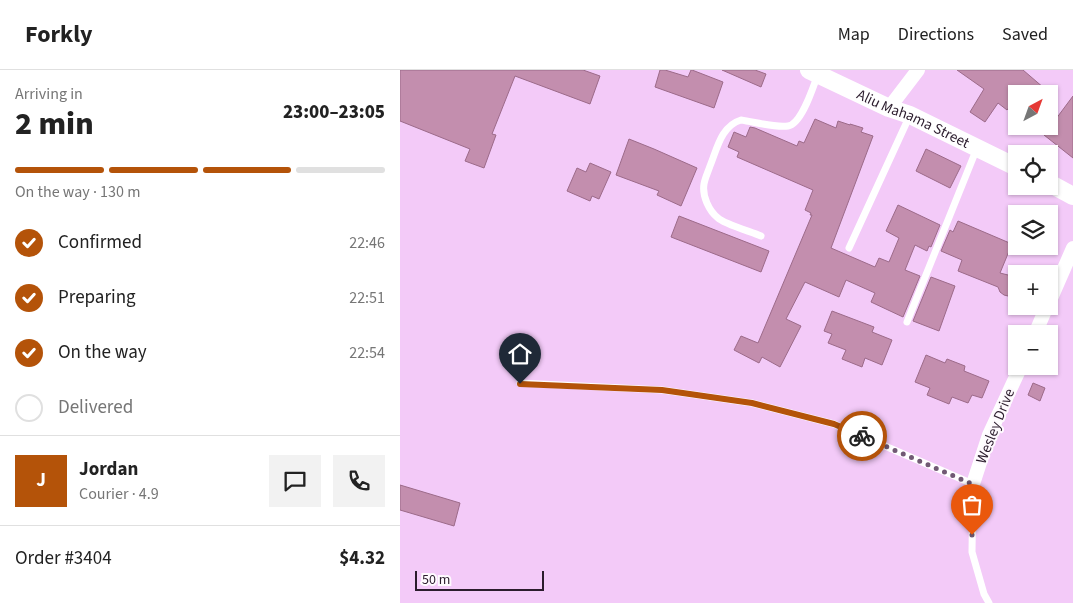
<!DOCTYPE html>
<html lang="en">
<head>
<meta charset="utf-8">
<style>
  :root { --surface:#fff; --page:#f2f2f2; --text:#222; --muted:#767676; --line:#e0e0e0; --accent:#b45309 }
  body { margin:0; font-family:"Source Sans 3",sans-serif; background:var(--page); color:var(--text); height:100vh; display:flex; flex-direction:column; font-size:19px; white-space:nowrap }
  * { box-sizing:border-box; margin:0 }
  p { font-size:16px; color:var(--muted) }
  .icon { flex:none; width:28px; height:28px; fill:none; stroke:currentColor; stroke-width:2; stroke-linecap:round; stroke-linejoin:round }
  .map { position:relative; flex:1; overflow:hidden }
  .side { display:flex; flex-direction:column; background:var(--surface); width:400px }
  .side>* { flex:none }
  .needle { width:32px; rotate:41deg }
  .buttons { position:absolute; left:608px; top:15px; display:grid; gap:10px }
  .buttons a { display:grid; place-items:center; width:50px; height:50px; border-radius:0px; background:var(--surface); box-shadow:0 1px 4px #0004; font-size:25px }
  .scale { position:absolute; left:15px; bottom:12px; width:129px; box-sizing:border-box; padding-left:5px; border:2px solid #2b1c2d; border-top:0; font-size:14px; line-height:18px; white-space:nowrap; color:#2b1c2d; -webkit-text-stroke:4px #fefafe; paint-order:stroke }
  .pin { position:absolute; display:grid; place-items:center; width:42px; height:42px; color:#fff; margin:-51px -21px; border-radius:50% 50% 50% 0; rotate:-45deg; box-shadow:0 0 5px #0007 }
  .pin .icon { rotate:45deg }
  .courier { position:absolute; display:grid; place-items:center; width:50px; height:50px; margin:-25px; border:4px solid #b45309; border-radius:50%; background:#fff; color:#222; box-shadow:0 1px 6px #0007 }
  .overview em { font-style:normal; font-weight:800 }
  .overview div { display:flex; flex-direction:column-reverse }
  .overview { display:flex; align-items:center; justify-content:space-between; height:85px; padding:0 15px }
  h1 { font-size:32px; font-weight:800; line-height:38px }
  .bar { display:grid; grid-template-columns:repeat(4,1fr); gap:8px 5px; align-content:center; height:60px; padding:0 15px }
  .bar i { height:6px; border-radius:4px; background:var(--line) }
  .bar .current { background:var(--accent) }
  .bar p { grid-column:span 4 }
  .line { display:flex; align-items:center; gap:12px; padding:0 15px; border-top:1px solid var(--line) }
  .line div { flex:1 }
  .round { display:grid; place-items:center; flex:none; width:52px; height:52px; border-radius:0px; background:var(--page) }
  ol { padding:0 15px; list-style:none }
  li { display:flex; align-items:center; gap:15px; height:55px }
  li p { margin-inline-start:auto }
  li .icon { padding:5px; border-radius:50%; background:var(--accent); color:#fff; stroke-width:4 }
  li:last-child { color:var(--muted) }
  li i { width:28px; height:28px; border:2px solid var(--line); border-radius:50% }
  header { display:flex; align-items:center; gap:30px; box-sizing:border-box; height:70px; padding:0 25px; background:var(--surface); border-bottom:1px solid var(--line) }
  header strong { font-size:24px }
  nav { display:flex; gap:28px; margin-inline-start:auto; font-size:18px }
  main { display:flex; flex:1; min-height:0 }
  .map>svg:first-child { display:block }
  .building { fill:#c38eae; stroke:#9c6a89 }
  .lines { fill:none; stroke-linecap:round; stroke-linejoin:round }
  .service { stroke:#fff; stroke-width:7 }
  .minor { stroke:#fff; stroke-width:14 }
  .tertiary { stroke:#fff; stroke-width:18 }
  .done { stroke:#715974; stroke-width:5; stroke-dasharray:0 9 }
  .route { stroke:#b45309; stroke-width:6 }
  .labels { text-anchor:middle; stroke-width:4; stroke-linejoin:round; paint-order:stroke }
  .street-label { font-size:15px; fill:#2b1c2d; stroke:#fefafe }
</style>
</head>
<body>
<header>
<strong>Forkly</strong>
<nav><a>Map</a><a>Directions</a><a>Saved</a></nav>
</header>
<main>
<section class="side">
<div class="overview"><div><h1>2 min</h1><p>Arriving in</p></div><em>23:00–23:05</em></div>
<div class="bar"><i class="current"></i><i class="current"></i><i class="current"></i><i></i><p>On the way · 130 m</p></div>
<ol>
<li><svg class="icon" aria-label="check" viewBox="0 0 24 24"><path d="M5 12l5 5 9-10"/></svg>Confirmed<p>22:46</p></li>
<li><svg class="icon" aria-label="check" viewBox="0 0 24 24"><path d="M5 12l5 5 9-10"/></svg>Preparing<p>22:51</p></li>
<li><svg class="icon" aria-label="check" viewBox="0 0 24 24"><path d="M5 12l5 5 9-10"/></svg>On the way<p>22:54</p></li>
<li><i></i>Delivered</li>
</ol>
<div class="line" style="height:90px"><b class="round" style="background:var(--accent);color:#fff">J</b><div><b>Jordan</b><p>Courier · 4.9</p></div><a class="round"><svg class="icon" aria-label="chat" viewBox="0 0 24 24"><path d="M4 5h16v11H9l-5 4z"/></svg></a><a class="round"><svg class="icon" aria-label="phone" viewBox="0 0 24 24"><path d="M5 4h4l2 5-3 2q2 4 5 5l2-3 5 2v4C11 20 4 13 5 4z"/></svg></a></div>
<div class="line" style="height:65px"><div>Order #3404</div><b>$4.32</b></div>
</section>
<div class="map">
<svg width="673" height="533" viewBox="0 0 673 533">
  <rect width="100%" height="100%" fill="#f3caf8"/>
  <path class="building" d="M 0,0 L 183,0 L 200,6 L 190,34 L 115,6 L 92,64 L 96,65 L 84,98 L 65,91 L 70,79 L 0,51 Z
    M 260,0 L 265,0 L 288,7 L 291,0 L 292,0 L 323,12 L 314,38 L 255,17 Z
    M 322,0 L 355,0 L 366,4 L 361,17 Z
    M 557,0 L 623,0 L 651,24 L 616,24 L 616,29 L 607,40 L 598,33 L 585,52 L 570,42 L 584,19 Z
    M 673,26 L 673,88 L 644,65 Z
    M 415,49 L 436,58 L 438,51 L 450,55 L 450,54 L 463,58 L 461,62 L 473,66 L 431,178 L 475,197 L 479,188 L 489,192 L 499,168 L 486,161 L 498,135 L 540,155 L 531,177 L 529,176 L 527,181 L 515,175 L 505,200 L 520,206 L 503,247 L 471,232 L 475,223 L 446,210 L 439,227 L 405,212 L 386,249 L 401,256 L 380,297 L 362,287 L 359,293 L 334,280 L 341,266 L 358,273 L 412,145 L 410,145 L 411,143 L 405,140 L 413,120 L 337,87 L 339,82 L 328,77 L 334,62 L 346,67 L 350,57 L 355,58 L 397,76 L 399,71 L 404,73 Z
    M 229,69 L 254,79 L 297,98 L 281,136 L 257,125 L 259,121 L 216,105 Z
    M 526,79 L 561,96 L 550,118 L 516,101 Z
    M 190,93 L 211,102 L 199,129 L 192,126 L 190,131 L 167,121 L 177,98 L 186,102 Z
    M 279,146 L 369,181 L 361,202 L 271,167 Z
    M 558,151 L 612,174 L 600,203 L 616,207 L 616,224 L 608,226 L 604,225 L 600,222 L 598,217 L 558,201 L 562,190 L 541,181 L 550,160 L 553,162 Z
    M 531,207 L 555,216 L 539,261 L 513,251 Z
    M 432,241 L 474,257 L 472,262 L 492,270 L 482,295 L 465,288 L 462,297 L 442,289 L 446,280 L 428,273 L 432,264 L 424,261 Z
    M 526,285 L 545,293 L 547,289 L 565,296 L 564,301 L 589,311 L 582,328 L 572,325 L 568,333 L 552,327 L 549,334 L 527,325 L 530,318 L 515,312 Z
    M 633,313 L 645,318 L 640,331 L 628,325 Z
    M 0,415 L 60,433 L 54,456 L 0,440 Z"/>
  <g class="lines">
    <path class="service" d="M 361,166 C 352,162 324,154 318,148 C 309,141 302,126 304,114 C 305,108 308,102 310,96 C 317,79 321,56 341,50 C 355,52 375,58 388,56 C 402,54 413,17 418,4
      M 449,178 L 510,45
      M 507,252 L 577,78
      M 120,313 L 262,320 L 352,333 L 434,354 L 573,414 L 572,482 L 584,524 L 589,533"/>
    <path class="minor" d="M 489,38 L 518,0
      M 649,233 L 673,178
      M 635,264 L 647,236
      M 573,414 L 589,365 L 621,296"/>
    <g class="tertiary">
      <path id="s1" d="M 409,0 L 489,38 L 510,45 L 616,97"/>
      <path d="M 649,113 L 673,126"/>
    </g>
  </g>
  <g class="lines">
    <path class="done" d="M 462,366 L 572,414 L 572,465"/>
    <path class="route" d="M 120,314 L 262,320 L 352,333 L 434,354 L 462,366"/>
  </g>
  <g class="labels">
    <g class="street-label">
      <text dy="5" stroke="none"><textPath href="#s1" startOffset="115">Aliu Mahama Street</textPath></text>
      <text transform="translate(595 356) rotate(-68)" y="5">Wesley Drive</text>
    </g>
  </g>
</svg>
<div class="buttons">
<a><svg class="needle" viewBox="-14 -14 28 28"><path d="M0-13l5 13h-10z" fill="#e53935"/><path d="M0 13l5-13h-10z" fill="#767676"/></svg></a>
<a><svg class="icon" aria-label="locate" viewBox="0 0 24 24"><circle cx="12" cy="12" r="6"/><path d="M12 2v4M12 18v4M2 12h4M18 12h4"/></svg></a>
<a><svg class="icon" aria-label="layers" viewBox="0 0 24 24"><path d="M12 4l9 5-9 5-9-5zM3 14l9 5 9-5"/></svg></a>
<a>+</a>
<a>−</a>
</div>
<div class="scale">50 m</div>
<div class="pin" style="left:572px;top:465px;background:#ea580c"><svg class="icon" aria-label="bag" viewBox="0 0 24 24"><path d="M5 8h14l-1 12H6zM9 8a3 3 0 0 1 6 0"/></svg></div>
<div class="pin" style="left:120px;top:314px;background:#1f2937"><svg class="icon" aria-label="home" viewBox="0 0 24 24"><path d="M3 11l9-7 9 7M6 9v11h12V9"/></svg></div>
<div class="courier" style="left:462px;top:366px"><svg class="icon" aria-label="bike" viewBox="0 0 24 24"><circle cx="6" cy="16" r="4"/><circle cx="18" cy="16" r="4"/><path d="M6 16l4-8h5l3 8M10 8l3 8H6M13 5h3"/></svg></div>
</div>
</main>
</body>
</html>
